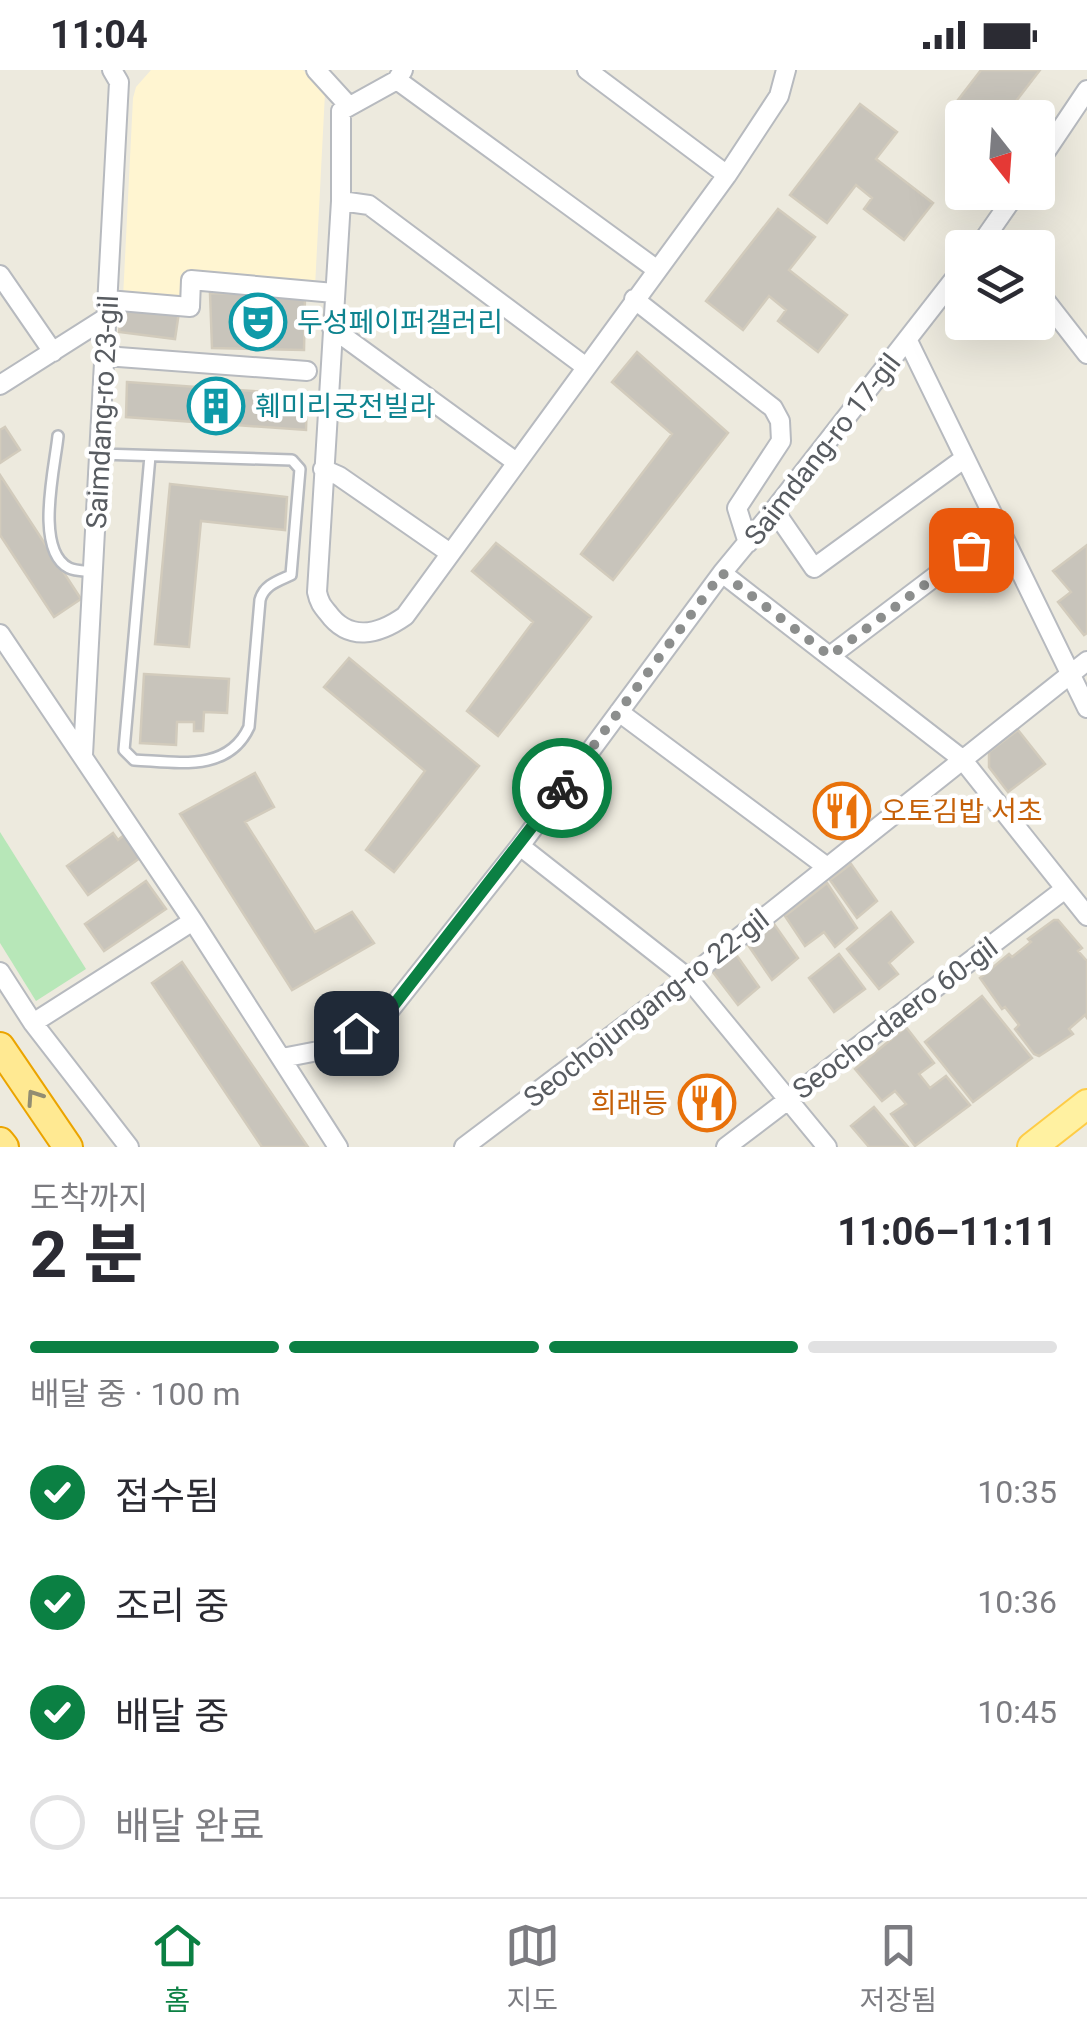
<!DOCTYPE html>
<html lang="ko">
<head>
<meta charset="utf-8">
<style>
  :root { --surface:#fff; --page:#f7f7f7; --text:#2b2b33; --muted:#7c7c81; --line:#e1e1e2; --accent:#0b8043 }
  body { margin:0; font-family:Roboto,"Noto Sans KR",sans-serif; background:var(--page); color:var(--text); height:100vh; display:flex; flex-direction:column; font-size:38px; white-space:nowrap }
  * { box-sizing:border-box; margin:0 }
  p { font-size:32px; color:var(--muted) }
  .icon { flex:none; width:55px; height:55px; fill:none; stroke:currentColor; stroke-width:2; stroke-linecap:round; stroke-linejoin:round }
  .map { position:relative; height:1077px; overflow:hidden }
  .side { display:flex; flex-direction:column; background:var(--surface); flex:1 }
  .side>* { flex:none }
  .needle { width:65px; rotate:163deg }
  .fabs { position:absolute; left:945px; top:30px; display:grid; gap:20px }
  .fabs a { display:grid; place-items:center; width:110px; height:110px; border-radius:10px; background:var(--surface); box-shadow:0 10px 40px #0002; font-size:50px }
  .pin { position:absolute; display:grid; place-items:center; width:85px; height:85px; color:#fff; margin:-42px; border-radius:20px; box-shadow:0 5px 15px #0006 }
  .courier { position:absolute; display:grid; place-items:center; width:100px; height:100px; margin:-50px; border:8px solid #0b8043; border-radius:50%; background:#fff; color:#222; box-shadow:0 2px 12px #0007 }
  .headline em { font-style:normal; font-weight:700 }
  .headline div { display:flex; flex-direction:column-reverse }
  .headline { display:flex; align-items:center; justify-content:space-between; height:170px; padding:0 30px }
  h1 { font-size:65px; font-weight:700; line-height:75px }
  .bar { display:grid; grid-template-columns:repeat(4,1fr); gap:15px 10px; align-content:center; height:120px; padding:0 30px }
  .bar i { height:12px; border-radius:8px; background:var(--line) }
  .bar .selected { background:var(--accent) }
  .bar p { grid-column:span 4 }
  ol { padding:0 30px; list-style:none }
  li { display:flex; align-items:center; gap:30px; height:110px }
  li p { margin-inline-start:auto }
  li .icon { padding:10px; border-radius:50%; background:var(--accent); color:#fff; stroke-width:4 }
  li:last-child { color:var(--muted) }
  li i { width:55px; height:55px; border:5px solid var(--line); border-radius:50% }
  .status { display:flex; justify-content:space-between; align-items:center; height:70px; padding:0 50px; background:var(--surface); direction:ltr }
  .status svg { height:28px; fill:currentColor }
  .tab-bar { display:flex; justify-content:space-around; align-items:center; height:140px; border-top:2px solid var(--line); background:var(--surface); font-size:28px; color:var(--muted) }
  .tab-bar a { display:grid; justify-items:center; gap:5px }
  .tab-bar .selected { color:var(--accent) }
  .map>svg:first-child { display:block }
  .commercial { fill:#fff5d1 }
  .green { fill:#b7e7b8 }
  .building { fill:#c8c4bb; stroke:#d2cbbc; stroke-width:2.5 }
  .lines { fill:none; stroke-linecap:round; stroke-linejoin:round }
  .service-casing { stroke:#b7babf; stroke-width:14 }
  .minor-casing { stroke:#b7babf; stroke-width:22 }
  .primary-casing { stroke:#fecc46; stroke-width:32 }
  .trunk-casing { stroke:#eba400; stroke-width:32 }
  .service { stroke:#fff; stroke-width:9 }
  .minor { stroke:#fff; stroke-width:18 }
  .primary { stroke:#fff1a1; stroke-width:28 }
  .trunk { stroke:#ffe992; stroke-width:28 }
  .oneway { stroke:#928d72 }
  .done { stroke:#8c8e8d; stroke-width:10; stroke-dasharray:0 18 }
  .route { stroke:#0b8043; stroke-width:12 }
  .labels { text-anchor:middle; stroke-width:9; stroke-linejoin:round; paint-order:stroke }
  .culture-label { font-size:28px; fill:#0d838f; stroke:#fff; text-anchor:start }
  .street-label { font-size:28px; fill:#585c61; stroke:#fff }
  .food-label { font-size:28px; fill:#c56008; stroke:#fff; text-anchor:start }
</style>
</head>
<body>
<div class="status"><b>11:04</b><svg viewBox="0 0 49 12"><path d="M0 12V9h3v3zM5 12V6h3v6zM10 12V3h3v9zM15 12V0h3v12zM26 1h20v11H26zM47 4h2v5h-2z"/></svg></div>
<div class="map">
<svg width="1087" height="1077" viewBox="0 0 1087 1077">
  <rect width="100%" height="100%" fill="#edeade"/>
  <path class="commercial" d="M 151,0 L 303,0 L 325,23 L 315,217 L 181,206 L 179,231 L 123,228 L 133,28 L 136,17 Z"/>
  <path class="green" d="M 0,762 L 86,899 L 36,931 L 0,873 Z"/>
  <path class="building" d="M 981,0 L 1040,0 L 1003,48 L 963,48 L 951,39 Z
    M 860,34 L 897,62 L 876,89 L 933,133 L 904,170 L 864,139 L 872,128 L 856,115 L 827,153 L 790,125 Z
    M 778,139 L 815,167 L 789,200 L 847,245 L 818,282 L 778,251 L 786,240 L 769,226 L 743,260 L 706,231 Z
    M 210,223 L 305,225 L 304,280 L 212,278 Z
    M 123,235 L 179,242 L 175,269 L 119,262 Z
    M 637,282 L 728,363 L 613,510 L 581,484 L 672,364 L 612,312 Z
    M 127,312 L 307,325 L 306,360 L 126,347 Z
    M 5,357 L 20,380 L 0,393 L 0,360 Z
    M 0,405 L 81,529 L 54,547 L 0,465 Z
    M 170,414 L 287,427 L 285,460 L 201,451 L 189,577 L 155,574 Z
    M 496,473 L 591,547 L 498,666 L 467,641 L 533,552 L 472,501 Z
    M 1087,475 L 1087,563 L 1084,565 L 1058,532 L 1071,522 L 1053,501 Z
    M 349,588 L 479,696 L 394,802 L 366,780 L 425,701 L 324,617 Z
    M 144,604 L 229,609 L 227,643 L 204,642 L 203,661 L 194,661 L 194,652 L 177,652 L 176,675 L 140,673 Z
    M 1018,660 L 1045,694 L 1008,722 L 989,697 L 989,682 Z
    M 255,703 L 274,737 L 245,752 L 315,862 L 352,842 L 374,873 L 292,920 L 180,744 Z
    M 113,763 L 118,770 L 124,765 L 140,788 L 88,825 L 67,796 Z
    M 851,794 L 877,831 L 857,848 L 830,810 Z
    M 146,811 L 166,839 L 104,881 L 85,854 Z
    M 827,813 L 857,858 L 835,877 L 824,862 L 805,876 L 785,846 Z
    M 891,842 L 913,872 L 889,893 L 898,904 L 879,919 L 847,879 Z
    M 1054,850 L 1058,850 L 1082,878 L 1078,881 L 1087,891 L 1087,948 L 1085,945 L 1069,959 L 1073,964 L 1039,986 L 1034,984 L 1015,959 L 1019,955 L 1005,937 L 1002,939 L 980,908 L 1009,884 L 1012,887 L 1031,872 L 1028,869 Z
    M 774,854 L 798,888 L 772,910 L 748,875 Z
    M 735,883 L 759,917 L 738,935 L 712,901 Z
    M 839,884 L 865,919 L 834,942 L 809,908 Z
    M 182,892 L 308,1077 L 262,1077 L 152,913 Z
    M 982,926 L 1032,988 L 973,1032 L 925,972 Z
    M 906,957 L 934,993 L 919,1004 L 930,1018 L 946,1006 L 970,1035 L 915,1076 L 891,1044 L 906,1034 L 895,1021 L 882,1031 L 855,999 Z
    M 874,1037 L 908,1077 L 869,1077 L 851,1056 Z"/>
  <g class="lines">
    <g class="service-casing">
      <path id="service" d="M 58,366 C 55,397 34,480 69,498 C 75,501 86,501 93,502
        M 100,384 L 292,390 L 300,399 L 291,505 C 278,511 264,515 260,530 L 249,657 C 228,703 176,692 134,690 L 124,680 L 150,386"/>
    </g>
    <g class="minor-casing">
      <path id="minor" d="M 316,0 L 348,35
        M 403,0 L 397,10 L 341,41 L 341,131 L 317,522 C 319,532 322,536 328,543 C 349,572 378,565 405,546 L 727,105 L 779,26 L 786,0
        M 587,0 L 727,105
        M 397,10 L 656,199
        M 1038,93 L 1087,20
        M 341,131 L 369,135 L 586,297
        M 991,161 L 1004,178
        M 978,178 L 1017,122
        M 0,205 L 53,282
        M 1038,221 L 1087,284
        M 634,229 L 773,338 L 780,351 L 781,371 L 737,438 L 748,473
        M 108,230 L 190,237 L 191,210 L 334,223
        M 332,258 L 516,392
        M 908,271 L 1087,638
        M 105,286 L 307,301
        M 0,315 L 107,247
        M 323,399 L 339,406 L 450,483
        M 774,440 L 814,498 L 965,388
        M 722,503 L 962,689 L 1087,846
        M 0,564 L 193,851 L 338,1077
        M 830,586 L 999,458
        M 619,642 L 827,797
        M 83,685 L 119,12 L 112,0
        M 520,776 L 688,908 L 827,1077
        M 0,902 L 33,953 L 129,1077
        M 33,953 L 193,851
        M 282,988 L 318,981 L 356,963 L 390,940 L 520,776 L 722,503 L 774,440 L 962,199
        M 464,1077 L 688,908 L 1087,591
        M 726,1077 L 1065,819"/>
    </g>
    <g class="primary-casing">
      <path id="primary" d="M 1032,1077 L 1087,1034"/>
    </g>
    <g class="trunk-casing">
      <path id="trunk" d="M 0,977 L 68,1077
        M 0,1072 L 4,1077"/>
    </g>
    <use href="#service" class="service"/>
    <use href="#minor" class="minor"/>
    <use href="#primary" class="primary"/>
    <use href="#trunk" class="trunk"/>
  </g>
  <defs><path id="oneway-chevron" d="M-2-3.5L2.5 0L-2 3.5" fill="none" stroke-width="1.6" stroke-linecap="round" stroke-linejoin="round" transform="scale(2.5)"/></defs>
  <use class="oneway" href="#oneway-chevron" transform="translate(34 1027) rotate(-124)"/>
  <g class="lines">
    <path class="done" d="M 562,718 L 722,503 L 830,586 L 971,480"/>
    <path class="route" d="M 356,963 L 390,940 L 562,718"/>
  </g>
  <defs>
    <g id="theatre-ring" transform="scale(2.875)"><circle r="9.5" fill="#fff" stroke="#0f9aa8" stroke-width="1.5"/><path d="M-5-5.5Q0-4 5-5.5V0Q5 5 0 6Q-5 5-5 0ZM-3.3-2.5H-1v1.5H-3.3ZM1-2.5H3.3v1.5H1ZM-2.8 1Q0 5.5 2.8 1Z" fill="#0f9aa8"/></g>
    <g id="building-ring" transform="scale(2.875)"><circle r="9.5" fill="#fff" stroke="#0f9aa8" stroke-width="1.5"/><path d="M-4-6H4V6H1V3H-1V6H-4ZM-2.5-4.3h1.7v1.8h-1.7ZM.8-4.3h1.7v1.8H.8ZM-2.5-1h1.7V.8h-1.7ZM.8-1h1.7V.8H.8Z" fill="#0f9aa8"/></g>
    <g id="restaurant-ring" transform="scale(2.875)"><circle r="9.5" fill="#fff" stroke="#e8710a" stroke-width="1.5"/><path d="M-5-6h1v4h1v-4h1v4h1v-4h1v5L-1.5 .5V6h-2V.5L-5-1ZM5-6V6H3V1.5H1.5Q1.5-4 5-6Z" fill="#e8710a"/></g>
  </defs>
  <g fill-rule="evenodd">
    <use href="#theatre-ring" x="258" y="252"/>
    <use href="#building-ring" x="216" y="336"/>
    <use href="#restaurant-ring" x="842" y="741"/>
    <use href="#restaurant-ring" x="707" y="1033"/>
  </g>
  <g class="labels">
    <g class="culture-label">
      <text x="297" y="262">두성페이퍼갤러리</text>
      <text x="255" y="346">훼미리궁전빌라</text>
    </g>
    <g class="street-label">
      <text transform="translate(102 342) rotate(-87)" y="10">Saimdang-ro 23-gil</text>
      <text transform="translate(822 379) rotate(-52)" y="10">Saimdang-ro 17-gil</text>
      <text transform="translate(646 938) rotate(-38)" y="10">Seochojungang-ro 22-gil</text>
      <text transform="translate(895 948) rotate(-37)" y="10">Seocho-daero 60-gil</text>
    </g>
    <g class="food-label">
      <text x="881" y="751">오토김밥 서초</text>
      <text x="668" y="1043" text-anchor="end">희래등</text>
    </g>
  </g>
</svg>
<div class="fabs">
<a><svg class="needle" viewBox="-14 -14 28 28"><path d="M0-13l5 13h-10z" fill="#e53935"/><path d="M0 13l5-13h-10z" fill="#7c7c81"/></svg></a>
<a><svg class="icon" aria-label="layers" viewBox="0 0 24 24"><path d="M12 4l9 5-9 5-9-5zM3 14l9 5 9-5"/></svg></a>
</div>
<div class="pin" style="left:971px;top:480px;background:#ea580c"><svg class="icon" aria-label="bag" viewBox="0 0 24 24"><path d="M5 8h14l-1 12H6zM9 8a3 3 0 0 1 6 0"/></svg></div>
<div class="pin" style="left:356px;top:963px;background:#1f2937"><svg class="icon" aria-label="home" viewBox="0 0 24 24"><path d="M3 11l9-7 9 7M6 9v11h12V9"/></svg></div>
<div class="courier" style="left:562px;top:718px"><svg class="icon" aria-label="bike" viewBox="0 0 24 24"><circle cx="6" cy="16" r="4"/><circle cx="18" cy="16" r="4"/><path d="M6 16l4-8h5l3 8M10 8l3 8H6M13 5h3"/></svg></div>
</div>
<section class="side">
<div class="headline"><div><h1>2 분</h1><p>도착까지</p></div><em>11:06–11:11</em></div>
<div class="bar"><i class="selected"></i><i class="selected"></i><i class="selected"></i><i></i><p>배달 중 · 100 m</p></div>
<ol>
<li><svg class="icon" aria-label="check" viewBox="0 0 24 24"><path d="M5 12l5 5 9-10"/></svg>접수됨<p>10:35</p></li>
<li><svg class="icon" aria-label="check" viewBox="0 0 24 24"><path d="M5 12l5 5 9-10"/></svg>조리 중<p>10:36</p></li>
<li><svg class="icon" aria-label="check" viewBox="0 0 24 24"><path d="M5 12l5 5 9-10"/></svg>배달 중<p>10:45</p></li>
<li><i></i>배달 완료</li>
</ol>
</section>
<nav class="tab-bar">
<a class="selected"><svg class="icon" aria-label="home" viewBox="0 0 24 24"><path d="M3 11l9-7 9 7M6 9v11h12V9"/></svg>홈</a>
<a><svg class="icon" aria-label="map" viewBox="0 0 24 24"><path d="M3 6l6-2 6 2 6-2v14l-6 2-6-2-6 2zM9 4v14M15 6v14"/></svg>지도</a>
<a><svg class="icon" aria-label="saved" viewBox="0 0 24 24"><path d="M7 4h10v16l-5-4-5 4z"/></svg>저장됨</a>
</nav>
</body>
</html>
